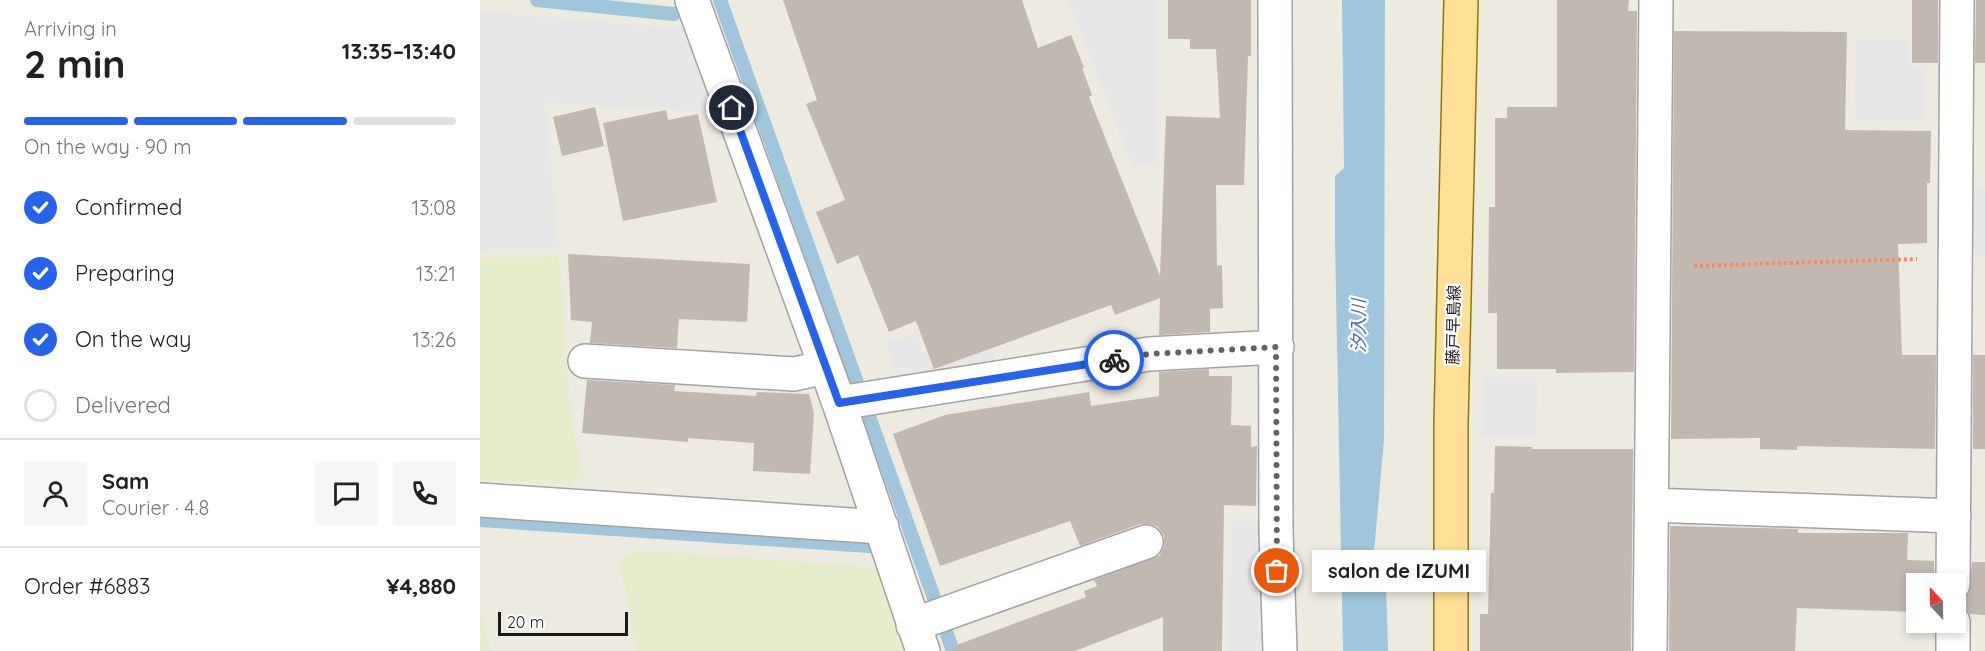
<!DOCTYPE html>
<html lang="en">
<head>
<meta charset="utf-8">
<style>
  :root { --surface:#fff; --page:#f6f6f6; --text:#202124; --muted:#757577; --line:#e0e0e0; --accent:#2563eb }
  body { margin:0; font-family:Quicksand,"Noto Sans JP",sans-serif; background:var(--page); color:var(--text); height:100vh; display:flex; flex-direction:column; font-size:22px; white-space:nowrap }
  * { box-sizing:border-box; margin:0 }
  p { font-size:20px; color:var(--muted) }
  .icon { flex:none; width:33px; height:33px; fill:none; stroke:currentColor; stroke-width:2; stroke-linecap:round; stroke-linejoin:round }
  .map { position:relative; flex:1; overflow:hidden }
  .drawer { display:flex; flex-direction:column; background:var(--surface); width:480px }
  .drawer>* { flex:none }
  .needle { width:39px; rotate:338deg }
  .fabs { position:absolute; left:1426px; top:573px; display:grid; gap:12px }
  .fabs a { display:grid; place-items:center; width:60px; height:60px; border-radius:0px; background:var(--surface); box-shadow:0 3px 9px #0003; font-size:30px }
  .scale { position:absolute; left:18px; bottom:15px; width:130px; box-sizing:border-box; padding-left:6px; border:3px solid #1b1b1b; border-top:0; font-size:16px; line-height:21px; white-space:nowrap; color:#1b1b1b; -webkit-text-stroke:4px #fff; paint-order:stroke }
  .pin { position:absolute; display:grid; place-items:center; width:51px; height:51px; color:#fff; margin:-26px; border:3px solid #fff; border-radius:50%; box-shadow:0 2px 6px #0007 }
  .courier { position:absolute; display:grid; place-items:center; width:60px; height:60px; margin:-30px; border:4px solid #2563eb; border-radius:50%; background:#fff; color:#222; box-shadow:0 2px 8px #0007 }
  .bubble { position:absolute; height:42px; border-radius:0px; background:var(--surface); box-shadow:0 3px 9px #0003; font-size:20px; font-weight:800; line-height:42px; text-align:center }
  .overview em { font-style:normal; font-weight:800 }
  .overview div { display:flex; flex-direction:column-reverse }
  .overview { display:flex; align-items:center; justify-content:space-between; height:102px; padding:0 24px }
  h1 { font-size:39px; font-weight:800; line-height:45px }
  .bar { display:grid; grid-template-columns:repeat(4,1fr); gap:9px 6px; align-content:center; height:72px; padding:0 24px }
  .bar i { height:8px; border-radius:4px; background:var(--line) }
  .bar .selected { background:var(--accent) }
  .bar p { grid-column:span 4 }
  .line { display:flex; align-items:center; gap:15px; padding:0 24px; border-top:2px solid var(--line) }
  .line div { flex:1 }
  .round { display:grid; place-items:center; flex:none; width:63px; height:63px; border-radius:0px; background:var(--page) }
  ol { padding:0 24px; list-style:none }
  li { display:flex; align-items:center; gap:18px; height:66px }
  li p { margin-inline-start:auto }
  li .icon { padding:6px; border-radius:50%; background:var(--accent); color:#fff; stroke-width:4 }
  li:last-child { color:var(--muted) }
  li i { width:33px; height:33px; border:3px solid var(--line); border-radius:50% }
  main { display:flex; flex:1; min-height:0 }
  .map>svg:first-child { display:block }
  .farmland { fill:#e5edca }
  .parking { fill:#e7e7e7 }
  .water { fill:#9fc6dc }
  .lines { fill:none; stroke-linecap:round; stroke-linejoin:round }
  .stream { stroke:#9fc6dc; stroke-width:14 }
  .building { fill:#c1b9b0 }
  .minor-casing { stroke:#a2a2a2; stroke-width:36 }
  .major-casing { stroke:#927600; stroke-width:36 }
  .path { stroke:#fc8862; stroke-width:4; stroke-dasharray:3 3; stroke-linecap:butt }
  .minor { stroke:#fff; stroke-width:33 }
  .major { stroke:#fddf95; stroke-width:33 }
  .done { stroke:#646360; stroke-width:6; stroke-dasharray:0 10.8 }
  .route { stroke:#2563eb; stroke-width:8 }
  .labels { text-anchor:middle; stroke-width:4.5; stroke-linejoin:round; paint-order:stroke }
  .street-label { font-size:16px; fill:#1b1b1b; stroke:#fff }
  .water-label { font-size:18px; font-style:italic; fill:#476bab; stroke:#fff }
</style>
</head>
<body>
<main>
<section class="drawer">
<div class="overview"><div><h1>2 min</h1><p>Arriving in</p></div><em>13:35–13:40</em></div>
<div class="bar"><i class="selected"></i><i class="selected"></i><i class="selected"></i><i></i><p>On the way · 90 m</p></div>
<ol>
<li><svg class="icon" aria-label="check" viewBox="0 0 24 24"><path d="M5 12l5 5 9-10"/></svg>Confirmed<p>13:08</p></li>
<li><svg class="icon" aria-label="check" viewBox="0 0 24 24"><path d="M5 12l5 5 9-10"/></svg>Preparing<p>13:21</p></li>
<li><svg class="icon" aria-label="check" viewBox="0 0 24 24"><path d="M5 12l5 5 9-10"/></svg>On the way<p>13:26</p></li>
<li><i></i>Delivered</li>
</ol>
<div class="line" style="height:108px"><a class="round"><svg class="icon" aria-label="person" viewBox="0 0 24 24"><circle cx="12" cy="8" r="4"/><path d="M4 21q1-7 8-7t8 7"/></svg></a><div><b>Sam</b><p>Courier · 4.8</p></div><a class="round"><svg class="icon" aria-label="chat" viewBox="0 0 24 24"><path d="M4 5h16v11H9l-5 4z"/></svg></a><a class="round"><svg class="icon" aria-label="phone" viewBox="0 0 24 24"><path d="M5 4h4l2 5-3 2q2 4 5 5l2-3 5 2v4C11 20 4 13 5 4z"/></svg></a></div>
<div class="line" style="height:78px"><div>Order #6883</div><b>¥4,880</b></div>
</section>
<div class="map">
<svg width="1505" height="651" viewBox="0 0 1505 651">
  <rect width="100%" height="100%" fill="#edeae0"/>
  <path class="farmland" d="M 79,256 L 91,420 L 103,475 L 89,483 L 64,484 L 0,480 L 0,258 Z
    M 156,550 L 402,568 L 430,651 L 156,651 L 140,560 Z
    M 0,617 L 2,617 L 10,651 L 0,651 Z"/>
  <path class="parking" d="M 588,0 L 678,0 L 677,163 L 653,166 Z
    M 0,11 L 204,29 L 236,112 L 65,103 L 79,249 L 0,250 Z
    M 1376,39 L 1429,39 L 1429,68 L 1445,68 L 1445,120 L 1375,120 Z
    M 1491,186 L 1505,188 L 1505,257 L 1485,256 Z
    M 436,333 L 445,357 L 508,335 L 518,364 L 419,376 L 405,343 Z
    M 1003,377 L 1057,377 L 1056,437 L 1002,436 Z
    M 751,521 L 783,521 L 781,651 L 749,651 Z"/>
  <path class="water" d="M 862,0 L 905,0 L 904,440 L 894,552 L 906,586 L 908,651 L 863,651 L 855,241 L 855,176 L 864,168 Z"/>
  <g class="lines">
    <path class="stream" d="M 57,0 L 194,14
      M 240,0 L 473,651
      M 0,520 L 389,546"/>
  </g>
  <path class="building" d="M 303,0 L 542,0 L 558,48 L 591,35 L 604,67 L 602,68 L 612,95 L 609,97 L 680,276 L 686,116 L 740,118 L 736,49 L 710,49 L 710,39 L 688,39 L 688,0 L 771,0 L 771,56 L 768,56 L 764,185 L 736,185 L 737,266 L 742,265 L 743,308 L 730,309 L 730,332 L 679,335 L 680,298 L 635,315 L 631,305 L 454,369 L 436,321 L 409,332 L 378,255 L 357,264 L 336,212 L 365,200 L 326,104 L 337,100 Z
    M 1077,0 L 1149,0 L 1148,11 L 1157,11 L 1154,372 L 1076,373 L 1076,369 L 1017,369 L 1017,313 L 1008,313 L 1009,207 L 1015,207 L 1015,118 L 1027,118 L 1027,107 L 1077,107 Z
    M 1432,0 L 1458,0 L 1458,63 L 1432,63 Z
    M 1496,0 L 1505,0 L 1505,63 L 1495,63 Z
    M 1194,31 L 1367,32 L 1365,130 L 1451,131 L 1450,183 L 1447,183 L 1447,243 L 1418,244 L 1422,355 L 1456,355 L 1455,449 L 1317,446 L 1317,450 L 1280,449 L 1280,438 L 1191,439 Z
    M 115,107 L 124,146 L 82,156 L 73,117 Z
    M 186,110 L 188,120 L 218,114 L 237,202 L 143,221 L 123,123 Z
    M 88,254 L 270,264 L 267,322 L 199,319 L 197,348 L 110,343 L 112,322 L 91,320 Z
    M 1493,355 L 1505,355 L 1505,449 L 1493,449 Z
    M 729,369 L 729,376 L 752,376 L 751,425 L 771,426 L 771,447 L 777,446 L 776,506 L 744,505 L 742,651 L 683,651 L 683,617 L 595,651 L 472,651 L 471,647 L 606,597 L 604,591 L 617,586 L 614,580 L 680,555 L 684,546 L 684,536 L 678,527 L 670,524 L 660,524 L 600,546 L 590,521 L 460,566 L 413,434 L 465,415 L 609,392 L 611,406 L 679,396 L 679,372 Z
    M 107,380 L 195,385 L 194,391 L 276,396 L 277,392 L 329,394 L 334,413 L 330,474 L 273,471 L 274,443 L 208,438 L 208,442 L 102,433 Z
    M 1015,446 L 1052,447 L 1052,449 L 1153,449 L 1151,651 L 1000,651 L 1000,614 L 1008,614 L 1011,493 L 1014,493 Z
    M 1190,526 L 1318,529 L 1318,533 L 1428,533 L 1427,560 L 1454,561 L 1454,584 L 1437,584 L 1437,612 L 1317,608 L 1315,651 L 1189,651 Z
    M 1492,562 L 1505,562 L 1505,615 L 1490,614 L 1483,606 L 1476,604 L 1489,593 Z"/>
  <g class="lines">
    <g class="minor-casing">
      <path id="minor" d="M 212,0 L 359,403 L 443,651
        M 795,0 L 796,531 L 800,651
        M 105,361 L 314,374 L 346,367
        M 359,403 L 669,354 L 797,347
        M 0,500 L 402,527
        M 1172,505 L 1474,516
        M 1473,584 L 1477,0
        M 433,625 L 666,542
        M 1170,651 L 1176,0
        M 1473,651 L 1473,622"/>
    </g>
    <g class="major-casing">
      <path id="major" d="M 971,651 L 971,424 L 981,0"/>
    </g>
    <path class="path" d="M 1214,266 L 1437,259"/>
    <use href="#minor" class="minor"/>
    <use href="#major" class="major"/>
  </g>
  <g class="lines">
    <path class="done" d="M 634,360 L 669,354 L 796,347 L 797,571"/>
    <path class="route" d="M 252,108 L 359,403 L 634,360"/>
  </g>
  <g class="labels">
    <g class="street-label">
      <text transform="translate(973 325) rotate(-89)" y="6">藤戸早島線</text>
    </g>
    <g class="water-label">
      <text transform="translate(879 326) rotate(-90)" y="6">汐入川</text>
    </g>
  </g>
</svg>
<div class="fabs">
<a><svg class="needle" viewBox="-14 -14 28 28"><path d="M0-13l5 13h-10z" fill="#e53935"/><path d="M0 13l5-13h-10z" fill="#757577"/></svg></a>
</div>
<div class="scale">20 m</div>
<div class="pin" style="left:797px;top:571px;background:#ea580c"><svg class="icon" aria-label="bag" viewBox="0 0 24 24"><path d="M5 8h14l-1 12H6zM9 8a3 3 0 0 1 6 0"/></svg></div>
<div class="pin" style="left:252px;top:108px;background:#1f2937"><svg class="icon" aria-label="home" viewBox="0 0 24 24"><path d="M3 11l9-7 9 7M6 9v11h12V9"/></svg></div>
<div class="courier" style="left:634px;top:360px"><svg class="icon" aria-label="bike" viewBox="0 0 24 24"><circle cx="6" cy="16" r="4"/><circle cx="18" cy="16" r="4"/><path d="M6 16l4-8h5l3 8M10 8l3 8H6M13 5h3"/></svg></div>
<div class="bubble" style="left:832px;top:550px;width:174px">salon de IZUMI</div>
</div>
</main>
</body>
</html>
